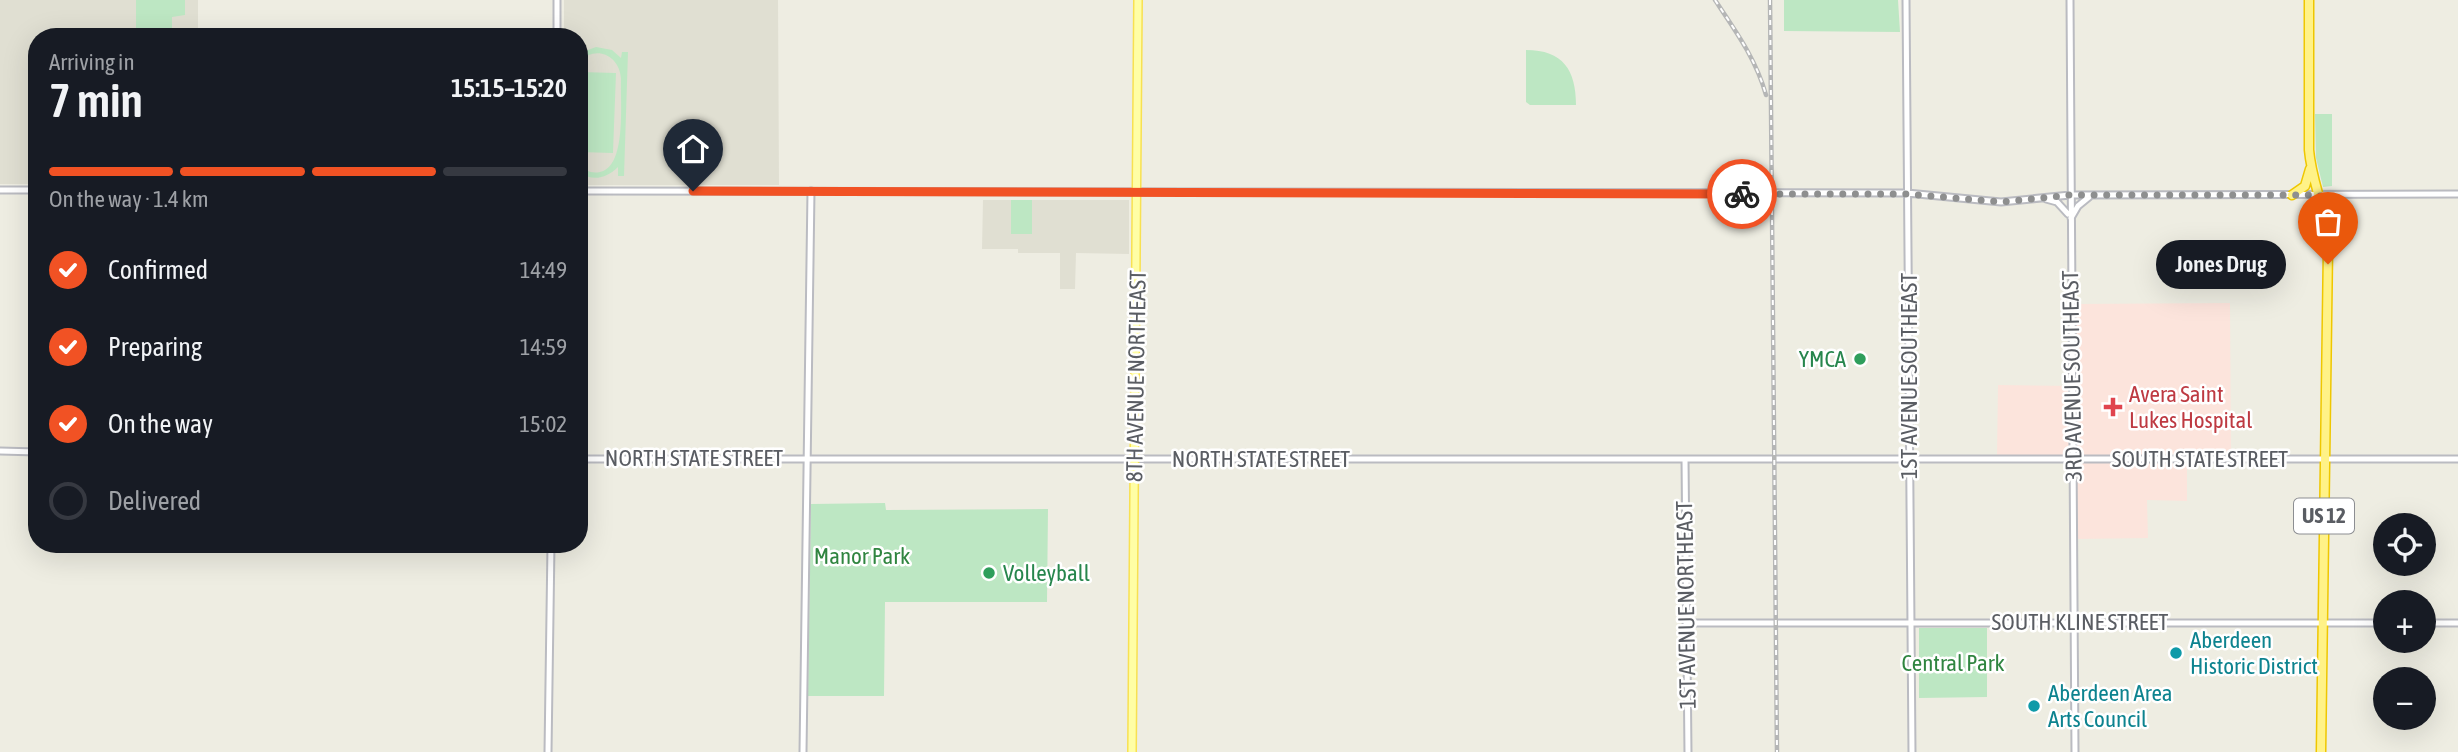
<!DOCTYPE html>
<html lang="en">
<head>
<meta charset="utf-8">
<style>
  :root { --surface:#171b24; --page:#242831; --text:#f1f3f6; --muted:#9ea1a6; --line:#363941; --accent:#f15224 }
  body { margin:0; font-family:"Asap Condensed",sans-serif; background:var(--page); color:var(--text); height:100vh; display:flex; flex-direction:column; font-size:26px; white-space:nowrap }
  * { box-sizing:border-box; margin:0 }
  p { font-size:23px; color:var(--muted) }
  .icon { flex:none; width:38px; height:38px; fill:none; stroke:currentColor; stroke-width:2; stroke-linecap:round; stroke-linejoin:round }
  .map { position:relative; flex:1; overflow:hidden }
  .drawer { position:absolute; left:28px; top:28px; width:560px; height:525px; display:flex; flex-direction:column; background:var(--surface); border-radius:28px; box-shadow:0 7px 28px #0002 }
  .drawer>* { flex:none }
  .fabs { position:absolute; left:2373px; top:513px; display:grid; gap:14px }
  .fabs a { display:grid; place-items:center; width:63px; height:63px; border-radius:50%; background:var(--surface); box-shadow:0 7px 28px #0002; font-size:35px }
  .pin { position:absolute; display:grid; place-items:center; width:60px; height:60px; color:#fff; margin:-72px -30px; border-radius:50% 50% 50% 0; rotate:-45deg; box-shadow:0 0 7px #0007 }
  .pin .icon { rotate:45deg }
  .courier { position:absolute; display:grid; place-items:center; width:70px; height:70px; margin:-35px; border:5px solid #f15224; border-radius:50%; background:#fff; color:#222; box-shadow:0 2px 9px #0007 }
  .bubble { position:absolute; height:49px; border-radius:24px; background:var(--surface); box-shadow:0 7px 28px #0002; font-size:23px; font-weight:600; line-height:49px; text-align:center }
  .headline em { font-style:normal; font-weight:600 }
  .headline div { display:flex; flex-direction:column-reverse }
  .headline { display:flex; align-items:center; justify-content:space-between; height:119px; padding:0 21px }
  h1 { font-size:46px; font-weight:600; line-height:52px }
  .bar { display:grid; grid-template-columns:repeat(4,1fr); gap:10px 7px; align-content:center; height:84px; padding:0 21px }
  .bar i { height:9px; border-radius:5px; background:var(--line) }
  .bar .selected { background:var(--accent) }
  .bar p { grid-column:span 4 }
  ol { padding:0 21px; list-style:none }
  li { display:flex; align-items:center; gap:21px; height:77px }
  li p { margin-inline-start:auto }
  li .icon { padding:7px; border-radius:50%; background:var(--accent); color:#fff; stroke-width:4 }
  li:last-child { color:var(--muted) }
  li i { width:38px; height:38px; border:4px solid var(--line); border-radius:50% }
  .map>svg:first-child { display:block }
  .education { fill:#e0dfd2 }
  .medical { fill:#fce4dc }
  .green { fill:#bde7c3 }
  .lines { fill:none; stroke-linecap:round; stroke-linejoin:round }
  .minor-casing { stroke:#babbc1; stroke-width:9 }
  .major-casing { stroke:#f8e151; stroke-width:10 }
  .highway-casing { stroke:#efc700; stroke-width:11 }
  .minor { stroke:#fff; stroke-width:5 }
  .major { stroke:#fffea5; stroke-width:7 }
  .highway { stroke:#fff287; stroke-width:8 }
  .rail-casing { stroke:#b5b6b6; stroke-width:4.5 }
  .rail { stroke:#fff; stroke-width:2; stroke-dasharray:5; stroke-linecap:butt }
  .done { stroke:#8e8f8f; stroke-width:7; stroke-dasharray:0 12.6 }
  .route { stroke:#f15224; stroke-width:9 }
  .leisure-dot { fill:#2e9e5b; stroke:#fff; stroke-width:2.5 }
  .health-dot { fill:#e0444e; stroke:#fff; stroke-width:2.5 }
  .culture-dot { fill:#0f9aa8; stroke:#fff; stroke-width:2.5 }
  .labels { text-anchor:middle; stroke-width:5; stroke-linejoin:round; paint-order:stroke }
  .shield { fill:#fff; stroke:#8c8e92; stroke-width:2 }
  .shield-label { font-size:21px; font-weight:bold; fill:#5a5d63 }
  .leisure-label { font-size:23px; fill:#27864d; stroke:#fff; text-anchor:end }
  .street-label { font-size:23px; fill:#5a5d63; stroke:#fff }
  .health-label { font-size:23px; fill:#be3a42; stroke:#fff; text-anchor:start }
  .park-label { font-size:23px; fill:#308540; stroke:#fff }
  .culture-label { font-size:23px; fill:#0d838f; stroke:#fff; text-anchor:start }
</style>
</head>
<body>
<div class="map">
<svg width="2458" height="752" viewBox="0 0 2458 752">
  <rect width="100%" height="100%" fill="#eeede2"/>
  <path class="education" d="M 0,0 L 198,0 L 198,37 L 37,37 L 37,184 L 0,184 Z
    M 564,0 L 778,0 L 779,185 L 579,185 L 579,37 L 564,37 Z
    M 983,200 L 1129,200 L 1129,254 L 1076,253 L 1075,289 L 1060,289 L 1060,253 L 1018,253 L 1018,249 L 982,249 Z"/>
  <path class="medical" d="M 2230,303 L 2231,456 L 2187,456 L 2187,501 L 2147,500 L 2148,538 L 2075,539 L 2074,460 L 1997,457 L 1998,385 L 2075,386 L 2076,304 Z"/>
  <path class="green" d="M 136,0 L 185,0 L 185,15 L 172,17 L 172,37 L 136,37 Z
    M 1784,0 L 1898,0 L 1900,32 L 1784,31 Z
    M 596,47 L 612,50 L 621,58 L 622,52 L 628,52 L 624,176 L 618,176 L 618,167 C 606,179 593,181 579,173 L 579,165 C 585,170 591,174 600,172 C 627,167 620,101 621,79 C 620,56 596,44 579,62 L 580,53 Z
    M 1526,50 C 1563,50 1576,70 1576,105 L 1530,105 L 1526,102 Z
    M 580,72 L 616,73 L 613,153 L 579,152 Z
    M 2315,114 L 2332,114 L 2332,186 L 2323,187 L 2316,158 Z
    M 1011,200 L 1032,200 L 1032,234 L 1011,234 Z
    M 885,503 L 886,510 L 1048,509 L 1047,602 L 885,602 L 884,696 L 808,696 L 811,504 Z
    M 1919,628 L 1987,628 L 1987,697 L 1919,698 Z"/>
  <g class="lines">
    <g class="minor-casing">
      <path id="minor" d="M 557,0 L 557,37
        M 1906,0 L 1912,752
        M 2070,0 L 2075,752
        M 0,190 L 37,190
        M 579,191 L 1907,193 L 2001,202 L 2070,195 L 2458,194
        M 2046,199 L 2057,202 L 2068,214
        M 2071,218 L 2078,206 L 2089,197
        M 0,451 L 37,452
        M 579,459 L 2458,459
        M 1685,459 L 1688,752
        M 1686,623 L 2385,623
        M 2424,623 L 2458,623
        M 548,752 L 551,544
        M 803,752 L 811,191"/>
    </g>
    <g class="major-casing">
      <path id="major" d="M 1132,752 L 1138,0"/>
    </g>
    <g class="highway-casing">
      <path id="highway" d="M 2309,0 L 2309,150 C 2312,185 2327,210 2328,248 L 2321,752
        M 2292,195 L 2305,186 L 2310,169"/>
    </g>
    <use href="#minor" class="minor"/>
    <use href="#major" class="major"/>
    <use href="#highway" class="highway"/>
    <g class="rail-casing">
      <path id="rail" d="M 1715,0 C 1735,30 1756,59 1766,95
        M 1770,0 L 1777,752"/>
    </g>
    <use href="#rail" class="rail"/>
  </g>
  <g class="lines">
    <path class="done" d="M 1742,194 L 1908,194 L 2001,202 L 2070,195 L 2320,195 L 2328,231 L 2328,264"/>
    <path class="route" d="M 693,191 L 1742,194"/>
  </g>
  <g class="leisure-dot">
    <circle cx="1860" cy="359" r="7"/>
    <circle cx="989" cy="573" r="7"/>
  </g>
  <path class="health-dot" d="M2109.5 396.5h7v7h7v7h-7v7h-7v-7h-7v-7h7z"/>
  <g class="culture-dot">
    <circle cx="2176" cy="653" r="7"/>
    <circle cx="2034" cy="706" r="7"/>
  </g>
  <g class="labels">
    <rect class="shield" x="2294" y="498.5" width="60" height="35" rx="5"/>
    <g class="shield-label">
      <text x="2324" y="523">US 12</text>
    </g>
    <g class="leisure-label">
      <text x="1846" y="367">YMCA</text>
      <text x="1003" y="581" text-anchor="start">Volleyball</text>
    </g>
    <g class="street-label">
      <text transform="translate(1136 376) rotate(-89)" y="8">8TH AVENUE NORTHEAST</text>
      <text transform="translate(1909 376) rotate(-90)" y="8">1ST AVENUE SOUTHEAST</text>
      <text transform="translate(2072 376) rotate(-91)" y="8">3RD AVENUE SOUTHEAST</text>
      <text x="694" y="466">NORTH STATE STREET</text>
      <text x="1261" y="467">NORTH STATE STREET</text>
      <text x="2200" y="467">SOUTH STATE STREET</text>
      <text transform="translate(1686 605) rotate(-91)" y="8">1ST AVENUE NORTHEAST</text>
      <text x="2080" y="630">SOUTH KLINE STREET</text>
    </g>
    <g class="health-label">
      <text x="2129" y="402">Avera Saint<tspan x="2129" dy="26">Lukes Hospital</tspan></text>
    </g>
    <g class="park-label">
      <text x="862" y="564">Manor Park</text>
      <text x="1953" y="671">Central Park</text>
    </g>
    <g class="culture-label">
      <text x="2190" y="648">Aberdeen<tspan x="2190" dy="26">Historic District</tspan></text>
      <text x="2048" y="701">Aberdeen Area<tspan x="2048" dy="26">Arts Council</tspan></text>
    </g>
  </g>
</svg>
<div class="fabs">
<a><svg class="icon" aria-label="locate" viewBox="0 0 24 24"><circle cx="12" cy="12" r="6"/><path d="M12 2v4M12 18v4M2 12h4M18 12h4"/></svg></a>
<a>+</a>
<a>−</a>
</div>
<div class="pin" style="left:2328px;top:264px;background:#ea580c"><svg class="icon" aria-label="bag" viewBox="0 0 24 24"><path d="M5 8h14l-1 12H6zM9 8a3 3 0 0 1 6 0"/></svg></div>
<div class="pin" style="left:693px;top:191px;background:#1f2937"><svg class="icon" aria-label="home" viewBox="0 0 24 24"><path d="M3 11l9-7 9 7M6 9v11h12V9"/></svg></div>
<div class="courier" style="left:1742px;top:194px"><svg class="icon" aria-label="bike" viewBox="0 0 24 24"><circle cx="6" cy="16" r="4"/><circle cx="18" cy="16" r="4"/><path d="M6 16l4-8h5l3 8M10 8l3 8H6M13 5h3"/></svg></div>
<div class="bubble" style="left:2156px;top:240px;width:130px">Jones Drug</div>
<section class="drawer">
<div class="headline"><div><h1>7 min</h1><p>Arriving in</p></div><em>15:15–15:20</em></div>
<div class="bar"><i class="selected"></i><i class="selected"></i><i class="selected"></i><i></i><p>On the way · 1.4 km</p></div>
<ol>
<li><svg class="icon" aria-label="check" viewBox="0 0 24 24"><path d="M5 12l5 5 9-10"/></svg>Confirmed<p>14:49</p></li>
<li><svg class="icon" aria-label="check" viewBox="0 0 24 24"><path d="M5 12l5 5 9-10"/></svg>Preparing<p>14:59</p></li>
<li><svg class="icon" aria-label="check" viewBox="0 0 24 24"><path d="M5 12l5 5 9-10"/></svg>On the way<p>15:02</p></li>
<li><i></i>Delivered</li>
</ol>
</section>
</div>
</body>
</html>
